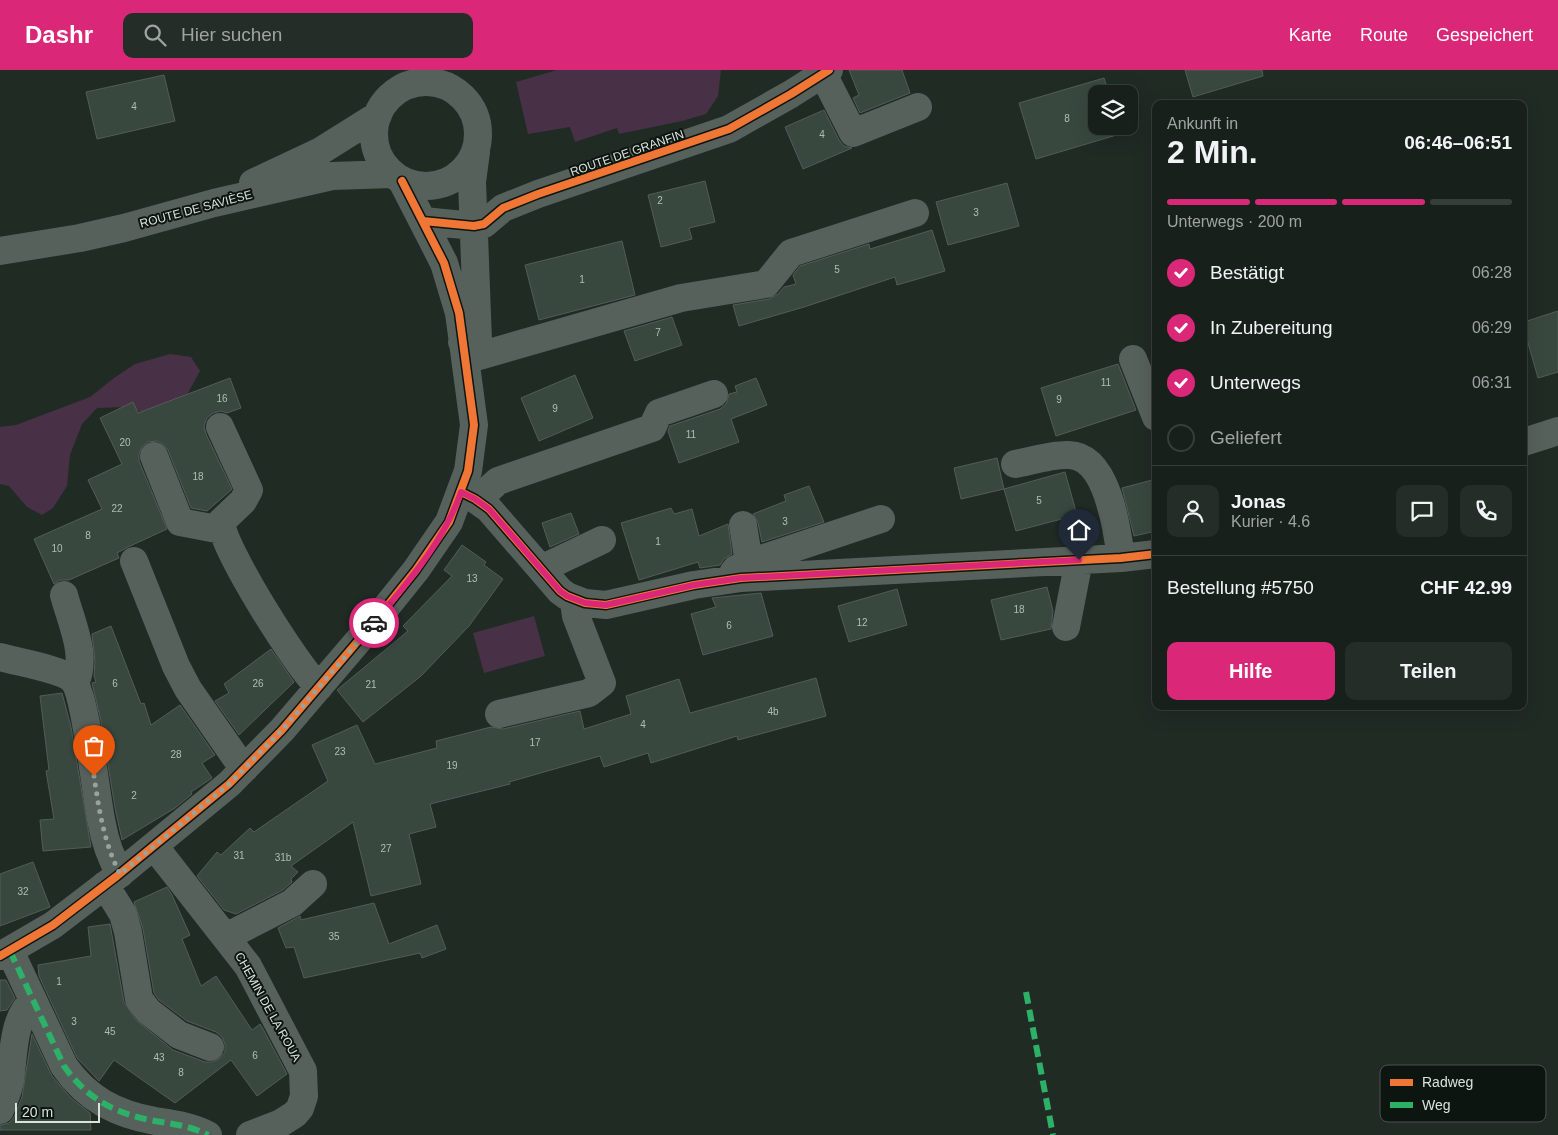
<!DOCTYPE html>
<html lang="de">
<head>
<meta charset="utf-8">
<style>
  :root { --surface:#18201b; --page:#252d28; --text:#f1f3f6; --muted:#9fa3a3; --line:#363e3a; --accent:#db2777 }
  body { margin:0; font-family:Arial,sans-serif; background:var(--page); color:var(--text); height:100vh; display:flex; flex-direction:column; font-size:19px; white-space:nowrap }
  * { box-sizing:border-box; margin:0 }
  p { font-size:16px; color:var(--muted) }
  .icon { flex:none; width:28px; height:28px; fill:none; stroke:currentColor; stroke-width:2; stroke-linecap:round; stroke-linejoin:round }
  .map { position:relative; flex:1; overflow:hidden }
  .sheet { position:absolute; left:1152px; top:30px; width:375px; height:610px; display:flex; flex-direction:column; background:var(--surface); border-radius:10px; box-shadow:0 5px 20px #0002,0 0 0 1px var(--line) }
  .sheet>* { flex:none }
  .tools { position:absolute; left:1088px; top:15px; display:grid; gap:10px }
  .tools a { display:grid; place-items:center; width:50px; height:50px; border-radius:10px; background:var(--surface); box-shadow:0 5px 20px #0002,0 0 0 1px var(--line); font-size:25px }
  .scale { position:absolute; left:15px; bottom:12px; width:85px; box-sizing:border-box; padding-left:5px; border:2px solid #d8e4db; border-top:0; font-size:14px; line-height:18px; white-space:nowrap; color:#d8e4db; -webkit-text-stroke:4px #0d1510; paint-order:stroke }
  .pin { position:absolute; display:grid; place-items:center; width:42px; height:42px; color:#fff; margin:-51px -21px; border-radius:50% 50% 50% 0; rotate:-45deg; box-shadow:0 0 5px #0007 }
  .pin .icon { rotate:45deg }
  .courier { position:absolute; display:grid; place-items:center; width:50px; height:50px; margin:-25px; border:4px solid #db2777; border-radius:50%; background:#fff; color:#222; box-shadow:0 1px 6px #0007 }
  .summary em { font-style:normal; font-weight:700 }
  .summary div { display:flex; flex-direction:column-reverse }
  .summary { display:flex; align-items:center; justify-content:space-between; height:85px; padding:0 15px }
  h1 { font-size:32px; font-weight:700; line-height:38px }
  .bar { display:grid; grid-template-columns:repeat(4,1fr); gap:8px 5px; align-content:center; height:60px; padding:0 15px }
  .bar i { height:6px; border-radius:4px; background:var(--line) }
  .bar .selected { background:var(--accent) }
  .bar p { grid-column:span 4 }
  .line { display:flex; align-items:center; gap:12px; padding:0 15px; border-top:1px solid var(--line) }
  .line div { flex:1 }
  .round { display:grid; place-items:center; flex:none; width:52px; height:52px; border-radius:10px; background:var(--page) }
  ol { padding:0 15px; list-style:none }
  li { display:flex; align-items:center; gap:15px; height:55px }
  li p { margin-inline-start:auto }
  li .icon { padding:5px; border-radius:50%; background:var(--accent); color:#fff; stroke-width:4 }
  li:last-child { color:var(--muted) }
  li i { width:28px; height:28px; border:2px solid var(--line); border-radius:50% }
  .action { display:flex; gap:10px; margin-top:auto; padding:10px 15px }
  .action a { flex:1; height:58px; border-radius:10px; background:var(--accent); color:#fff; font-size:20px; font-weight:700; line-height:58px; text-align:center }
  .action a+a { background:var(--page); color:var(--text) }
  header { display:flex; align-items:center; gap:30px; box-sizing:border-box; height:70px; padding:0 25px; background:var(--accent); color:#fff }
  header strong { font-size:24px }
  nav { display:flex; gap:28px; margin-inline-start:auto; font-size:18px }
  .search { width:350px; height:45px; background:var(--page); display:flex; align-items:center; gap:12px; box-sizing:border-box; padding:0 18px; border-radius:10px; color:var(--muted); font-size:19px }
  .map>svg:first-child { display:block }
  .green { fill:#483046 }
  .building { fill:#39483f; stroke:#535c56 }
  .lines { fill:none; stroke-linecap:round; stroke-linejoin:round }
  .minor { stroke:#57615b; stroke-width:28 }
  .quiet { stroke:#2db169; stroke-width:6; stroke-dasharray:12 6; stroke-linecap:butt }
  .cycleway-casing { stroke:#0d1510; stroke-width:11 }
  .cycleway { stroke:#f07635; stroke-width:8 }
  .done { stroke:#98a39b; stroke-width:5; stroke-dasharray:0 9 }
  .route { stroke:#db2777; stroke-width:6 }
  .labels { text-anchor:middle; stroke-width:4; stroke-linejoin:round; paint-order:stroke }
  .number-label { font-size:10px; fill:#b0bdb4 }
  .street-label { font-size:12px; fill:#d8e4db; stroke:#0d1510 }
  .key { fill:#0d1510; stroke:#4a534d; stroke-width:1 }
  .key-label { font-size:14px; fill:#d8e4db }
</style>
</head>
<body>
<header>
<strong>Dashr</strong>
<div class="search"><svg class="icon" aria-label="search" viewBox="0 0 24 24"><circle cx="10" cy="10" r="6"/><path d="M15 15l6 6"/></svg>Hier suchen</div>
<nav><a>Karte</a><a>Route</a><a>Gespeichert</a></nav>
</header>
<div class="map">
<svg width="1558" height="1065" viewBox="0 0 1558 1065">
  <rect width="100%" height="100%" fill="#202b24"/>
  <path class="green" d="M 557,0 L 721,0 L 718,26 L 706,44 L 682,51 L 619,64 L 617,58 L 575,72 L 570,57 L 528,64 L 516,12 Z
    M 170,284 L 191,287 L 200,301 L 188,323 L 175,332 L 148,344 L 126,337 L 97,338 L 82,354 L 70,385 L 67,416 L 53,438 L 42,445 L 27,437 L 9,416 L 0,414 L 0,357 L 16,355 L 90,327 L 114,308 L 135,294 Z
    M 534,546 L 545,586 L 484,603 L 473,563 Z"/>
  <path class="building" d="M 849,0 L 902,0 L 910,23 L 860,43 L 853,28 L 859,25 Z
    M 1185,0 L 1262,0 L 1263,6 L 1193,27 Z
    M 164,5 L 175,51 L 97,69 L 86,22 Z
    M 1104,8 L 1109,24 L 1096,24 L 1096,56 L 1118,56 L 1120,64 L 1036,89 L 1019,33 Z
    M 824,40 L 839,70 L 844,76 L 852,78 L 803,99 L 785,57 Z
    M 705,111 L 715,152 L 689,158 L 692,169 L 661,177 L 648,125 Z
    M 1007,113 L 1019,156 L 948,175 L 936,132 Z
    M 932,160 L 945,201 L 897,215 L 895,207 L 804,237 L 739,256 L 733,235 L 769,229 L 778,224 L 784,217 L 796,214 L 793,205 L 800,196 L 869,174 L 870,179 Z
    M 622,171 L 635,225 L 539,250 L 525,195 Z
    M 1558,241 L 1558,302 L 1538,308 L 1524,259 L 1524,252 Z
    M 672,247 L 682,275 L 635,291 L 624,261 Z
    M 1118,294 L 1136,340 L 1056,366 L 1041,318 Z
    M 575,305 L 593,348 L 539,371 L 521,328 Z
    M 230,308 L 241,338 L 227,343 L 221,341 L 213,343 L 207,348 L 204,356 L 206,364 L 232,419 L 230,421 L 207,441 L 191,438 L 168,380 L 163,374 L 157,371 L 148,372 L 142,377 L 139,384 L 139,391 L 167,459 L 128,477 L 117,483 L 119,488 L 69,510 L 60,510 L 54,514 L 34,469 L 102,439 L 88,410 L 122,394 L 100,348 L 133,332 L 138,343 Z
    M 756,308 L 767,335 L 731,349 L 739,372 L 679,393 L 668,361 L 670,356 L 720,339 L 726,334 L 729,324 L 737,322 L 735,316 Z
    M 997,388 L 1004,419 L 961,429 L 954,398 Z
    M 1065,402 L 1077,445 L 1016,461 L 1004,419 Z
    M 1156,409 L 1156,461 L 1134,466 L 1122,418 Z
    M 809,416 L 824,452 L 762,472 L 758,453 L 753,444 L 786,431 L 784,425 Z
    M 671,438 L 674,444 L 692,439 L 699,466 L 728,454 L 732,484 L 724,489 L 720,495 L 700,498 L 698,492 L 639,510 L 621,453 Z
    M 571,443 L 579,464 L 550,477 L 542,453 Z
    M 462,475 L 486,492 L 484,495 L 503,509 L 469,556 L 421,606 L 363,652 L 337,620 L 408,561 L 403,556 L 452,506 L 444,500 Z
    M 1047,517 L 1053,541 L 1051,559 L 1001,570 L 991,530 Z
    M 897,519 L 907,555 L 849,572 L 838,536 Z
    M 761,523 L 773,566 L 703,585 L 691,544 L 716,537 L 712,528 Z
    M 111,556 L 141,634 L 144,633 L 151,655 L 180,635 L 215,685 L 202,693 L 212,708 L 191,722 L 192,724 L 175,738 L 122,770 L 115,738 L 101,651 L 92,613 L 96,612 L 94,606 L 95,591 L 92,564 Z
    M 271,579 L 294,612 L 239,665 L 215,631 L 229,623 L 224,614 Z
    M 816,608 L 826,646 L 738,670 L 737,666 L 651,693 L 648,683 L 604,697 L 600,686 L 509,712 L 510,714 L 430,734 L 436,757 L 409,764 L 421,814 L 371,826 L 353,752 L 291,796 L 298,802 L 291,809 L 292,812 L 283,820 L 236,844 L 224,840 L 197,806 L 217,782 L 221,785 L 250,758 L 254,762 L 328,711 L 312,675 L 357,655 L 375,694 L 437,678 L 436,671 L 491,657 L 503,659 L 580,641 L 584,659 L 631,644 L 626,626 L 679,609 L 690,643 Z
    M 62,623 L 71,657 L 91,777 L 43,781 L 40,750 L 54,749 L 46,701 L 49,700 L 40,626 Z
    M 33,792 L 50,837 L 0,856 L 0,804 Z
    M 167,817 L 172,825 L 190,865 L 182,869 L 201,916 L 216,906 L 252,960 L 260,954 L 262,957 L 287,1004 L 257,1026 L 231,990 L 175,1033 L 114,990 L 99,1011 L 77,988 L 39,906 L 38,895 L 91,886 L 88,857 L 110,854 L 124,932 L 136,950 L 173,980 L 205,992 L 212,992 L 219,989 L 225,982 L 225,974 L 222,967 L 216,962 L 187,951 L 159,930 L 154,923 L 143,859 L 134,832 Z
    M 374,833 L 389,874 L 437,855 L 446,879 L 422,888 L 420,883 L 304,908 L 294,877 L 286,878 L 278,858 L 300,846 L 301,850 Z
    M 0,910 L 6,910 L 15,928 L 7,940 L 0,941 Z
    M 32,964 L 52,1006 L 71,1028 L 90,1043 L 91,1060 L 0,1060 L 0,1055 L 9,1053 L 14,1047 L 22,1027 Z"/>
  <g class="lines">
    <path class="minor" d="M 823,4 L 853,63 L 918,37
      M374 64a52 52 0 1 1 104 0a52 52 0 1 1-104 0Z
      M 476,82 L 472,112 L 478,271
      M 253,113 L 319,82 L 378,45
      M 423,151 L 474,156 L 484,154 L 503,138 L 538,124 L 729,59 L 791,24 L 829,0
      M 0,181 L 80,168 L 124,158 L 214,133 L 332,106 L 392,104
      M 462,272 L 479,286 L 681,228 L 766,214 L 791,183 L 915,143
      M 1133,289 L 1156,347
      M 220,357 L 249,420 L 243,431 L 221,452 C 223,479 297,597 319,617
      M 1524,372 L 1558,361
      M 154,386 L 180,452 L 222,460
      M 1015,394 C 1031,391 1053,384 1069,385 C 1108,386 1117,459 1121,488
      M 461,422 L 475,429 L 489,439 L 560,521 L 567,526 L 585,533 L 606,535 L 694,515 L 741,508 L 1121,488 L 1156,484
      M 477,430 L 498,411 L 652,358 L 659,343 L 714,324
      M 743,455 L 749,493
      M 134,491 L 176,596 L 188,619 L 236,688 L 245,698
      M 541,499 L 602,470
      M 733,503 L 736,499 L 749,493 L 881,449
      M 64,525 C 71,552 88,586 75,613
      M 1066,557 L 1079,490
      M 0,587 C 17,592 60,599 72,609 C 86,622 96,729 102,754 C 105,772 111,788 120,804
      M 499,644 L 589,623 L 602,613 L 576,546 L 575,539 L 578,531
      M 154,776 L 248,896 L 303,1001 L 304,1026 L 300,1038 L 295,1044 L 281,1053 L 250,1065
      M 105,815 L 123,844 L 128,862 L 139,929 L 148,941 L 179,965 L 210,977
      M 226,867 L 292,833 L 313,814
      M 10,881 L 64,996 C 87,1029 116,1044 155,1051 C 173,1054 191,1056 208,1065
      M 0,886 L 53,855 L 117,806 L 229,714 L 282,660 L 375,551 L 416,500 L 449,452 L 468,401 L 474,355 L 459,243 L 444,193 L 402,111
      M 0,1040 C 4,1031 8,1021 10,1011 C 14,985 12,949 33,931"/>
    <path class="quiet" d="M 10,881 L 64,996 C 87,1029 116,1044 155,1051 C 173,1054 191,1056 208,1065
      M 1026,922 L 1053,1065"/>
    <g class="cycleway-casing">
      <path id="cycleway" d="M 423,151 L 474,156 L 484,154 L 503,138 L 538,124 L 729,59 L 791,24 L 829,0
        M 461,422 L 475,429 L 489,439 L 560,521 L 567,526 L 585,533 L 606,535 L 694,515 L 741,508 L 1121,488 L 1156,484
        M 0,886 L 53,855 L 117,806 L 229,714 L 282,660 L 375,551 L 416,500 L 449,452 L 468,401 L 474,355 L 459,243 L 444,193 L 402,111"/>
    </g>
    <use href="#cycleway" class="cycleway"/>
  </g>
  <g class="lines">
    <path class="done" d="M 94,706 C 99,740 104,773 120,804 L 229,714 L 282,660 L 374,553"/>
    <path class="route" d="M 374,553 C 407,513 444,472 461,422 L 475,429 L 489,439 L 560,521 L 567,526 L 585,533 L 606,535 L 694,515 L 741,508 L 1079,490"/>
  </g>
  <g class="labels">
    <g class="number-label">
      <text x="134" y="40">4</text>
      <text x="1067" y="52">8</text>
      <text x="822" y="68">4</text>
      <text x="660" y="134">2</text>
      <text x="976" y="146">3</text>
      <text x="837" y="203">5</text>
      <text x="582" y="213">1</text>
      <text x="658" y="266">7</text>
      <text x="1106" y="316">11</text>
      <text x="222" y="332">16</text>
      <text x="1059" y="333">9</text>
      <text x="555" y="342">9</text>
      <text x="691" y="368">11</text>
      <text x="125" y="376">20</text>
      <text x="198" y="410">18</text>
      <text x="1039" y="434">5</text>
      <text x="117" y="442">22</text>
      <text x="785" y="455">3</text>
      <text x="88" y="469">8</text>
      <text x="658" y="475">1</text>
      <text x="57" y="482">10</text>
      <text x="472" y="512">13</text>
      <text x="1019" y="543">18</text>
      <text x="862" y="556">12</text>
      <text x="729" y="559">6</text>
      <text x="115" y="617">6</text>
      <text x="258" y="617">26</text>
      <text x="371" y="618">21</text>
      <text x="773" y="645">4b</text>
      <text x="643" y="658">4</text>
      <text x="535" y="676">17</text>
      <text x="340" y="685">23</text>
      <text x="176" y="688">28</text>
      <text x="452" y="699">19</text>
      <text x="134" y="729">2</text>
      <text x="386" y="782">27</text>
      <text x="239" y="789">31</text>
      <text x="283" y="791">31b</text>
      <text x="23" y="825">32</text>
      <text x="334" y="870">35</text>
      <text x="59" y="915">1</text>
      <text x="74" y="955">3</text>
      <text x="110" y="965">45</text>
      <text x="255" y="989">6</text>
      <text x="159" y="991">43</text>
      <text x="181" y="1006">8</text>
    </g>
    <g class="street-label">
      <text transform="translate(627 83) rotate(-19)" y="4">ROUTE DE GRANFIN</text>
      <text transform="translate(196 139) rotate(-15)" y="4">ROUTE DE SAVIÈSE</text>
      <text transform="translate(268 937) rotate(61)" y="4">CHEMIN DE LA ROUA</text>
    </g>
  </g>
  <rect x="1380" y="995" width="166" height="57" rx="8" class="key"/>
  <rect x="1390" y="1009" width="23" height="7" fill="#f07635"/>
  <rect x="1390" y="1032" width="23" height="6" fill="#2db169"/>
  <g class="key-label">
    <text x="1422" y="1017">Radweg</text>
    <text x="1422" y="1040">Weg</text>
  </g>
</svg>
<div class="tools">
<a><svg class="icon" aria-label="layers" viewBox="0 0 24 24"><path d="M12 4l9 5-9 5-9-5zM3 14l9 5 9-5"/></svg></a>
</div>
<div class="scale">20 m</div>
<div class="pin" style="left:94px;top:706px;background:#ea580c"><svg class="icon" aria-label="bag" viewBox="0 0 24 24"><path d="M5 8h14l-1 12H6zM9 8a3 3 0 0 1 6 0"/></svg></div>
<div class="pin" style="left:1079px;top:490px;background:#1f2937"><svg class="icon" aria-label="home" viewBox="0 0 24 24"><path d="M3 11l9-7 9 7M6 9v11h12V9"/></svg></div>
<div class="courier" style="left:374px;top:553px"><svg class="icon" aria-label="car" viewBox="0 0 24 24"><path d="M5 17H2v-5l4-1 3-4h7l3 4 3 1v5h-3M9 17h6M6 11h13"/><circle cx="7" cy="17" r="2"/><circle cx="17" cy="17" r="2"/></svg></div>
<section class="sheet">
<div class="summary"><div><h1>2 Min.</h1><p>Ankunft in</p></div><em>06:46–06:51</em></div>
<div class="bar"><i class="selected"></i><i class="selected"></i><i class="selected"></i><i></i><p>Unterwegs · 200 m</p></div>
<ol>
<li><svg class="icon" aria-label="check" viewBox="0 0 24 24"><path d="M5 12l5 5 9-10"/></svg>Bestätigt<p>06:28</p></li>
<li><svg class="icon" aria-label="check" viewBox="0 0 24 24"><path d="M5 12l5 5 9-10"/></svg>In Zubereitung<p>06:29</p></li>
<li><svg class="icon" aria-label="check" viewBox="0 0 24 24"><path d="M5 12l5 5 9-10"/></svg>Unterwegs<p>06:31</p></li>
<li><i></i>Geliefert</li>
</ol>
<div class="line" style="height:90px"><a class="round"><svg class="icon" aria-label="person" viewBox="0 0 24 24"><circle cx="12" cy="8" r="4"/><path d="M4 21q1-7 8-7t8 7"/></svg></a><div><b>Jonas</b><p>Kurier · 4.6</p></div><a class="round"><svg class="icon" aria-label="chat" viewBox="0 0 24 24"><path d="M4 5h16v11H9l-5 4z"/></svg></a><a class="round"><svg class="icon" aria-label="phone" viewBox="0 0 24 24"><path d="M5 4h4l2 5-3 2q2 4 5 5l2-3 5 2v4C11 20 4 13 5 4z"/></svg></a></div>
<div class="line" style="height:65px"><div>Bestellung #5750</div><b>CHF 42.99</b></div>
<div class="action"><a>Hilfe</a><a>Teilen</a></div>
</section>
</div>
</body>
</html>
